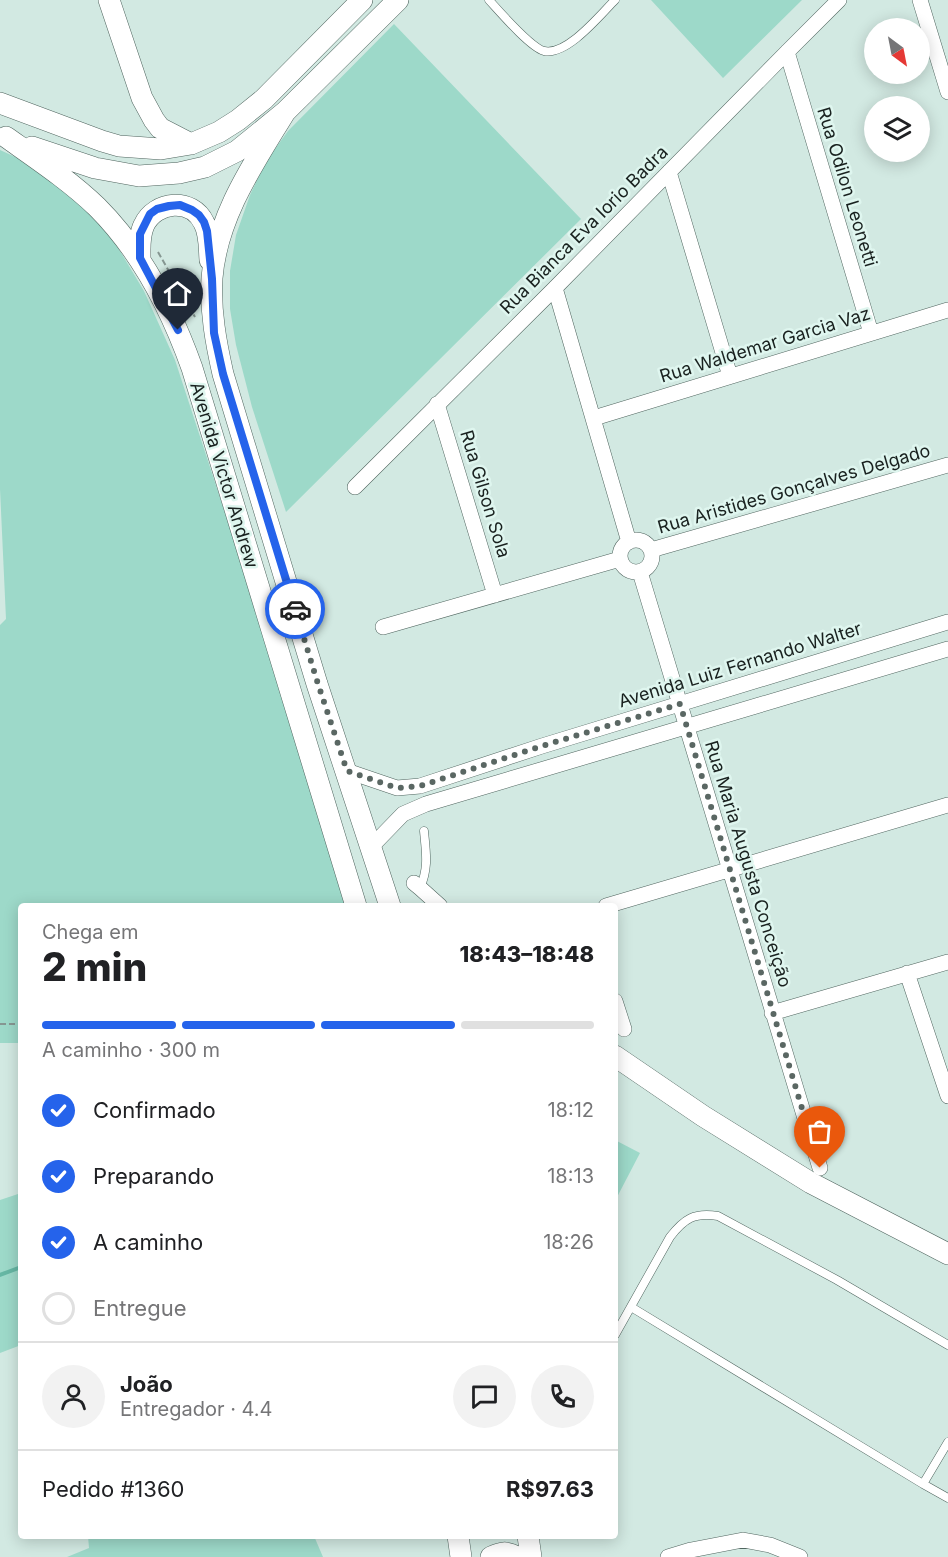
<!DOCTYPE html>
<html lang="pt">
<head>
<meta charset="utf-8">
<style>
  :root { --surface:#fff; --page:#f2f2f2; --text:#202124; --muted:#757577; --line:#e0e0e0; --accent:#2563eb }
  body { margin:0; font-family:Inter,sans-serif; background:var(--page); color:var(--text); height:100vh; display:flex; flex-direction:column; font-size:22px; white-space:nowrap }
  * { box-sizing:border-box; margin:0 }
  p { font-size:20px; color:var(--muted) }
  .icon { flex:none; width:33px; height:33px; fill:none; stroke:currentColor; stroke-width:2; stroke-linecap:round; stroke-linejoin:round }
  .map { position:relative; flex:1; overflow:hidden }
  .details { position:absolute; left:18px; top:903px; width:600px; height:636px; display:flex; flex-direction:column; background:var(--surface); border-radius:6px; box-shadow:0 3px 15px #0003 }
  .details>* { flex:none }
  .needle { width:39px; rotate:148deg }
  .fabs { position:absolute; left:864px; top:18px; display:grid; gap:12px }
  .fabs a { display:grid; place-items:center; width:66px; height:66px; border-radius:50%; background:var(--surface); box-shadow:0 3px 15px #0003; font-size:30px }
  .pin { position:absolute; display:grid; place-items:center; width:51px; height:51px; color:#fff; margin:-62px -26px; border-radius:50% 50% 50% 0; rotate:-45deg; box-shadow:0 0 6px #0007 }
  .pin .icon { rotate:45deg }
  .courier { position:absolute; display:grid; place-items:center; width:60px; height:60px; margin:-30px; border:4px solid #2563eb; border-radius:50%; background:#fff; color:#222; box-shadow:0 2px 8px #0007 }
  .summary em { font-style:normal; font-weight:800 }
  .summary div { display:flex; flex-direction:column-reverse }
  .summary { display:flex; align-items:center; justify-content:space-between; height:102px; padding:0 24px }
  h1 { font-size:39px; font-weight:800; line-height:45px }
  .bar { display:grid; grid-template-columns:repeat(4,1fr); gap:9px 6px; align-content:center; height:72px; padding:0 24px }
  .bar i { height:8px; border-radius:4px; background:var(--line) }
  .bar .active { background:var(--accent) }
  .bar p { grid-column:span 4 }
  .line { display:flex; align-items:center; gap:15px; padding:0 24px; border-top:2px solid var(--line) }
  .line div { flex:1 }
  .round { display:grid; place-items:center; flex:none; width:63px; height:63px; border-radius:32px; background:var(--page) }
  ol { padding:0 24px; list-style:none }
  li { display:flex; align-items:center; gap:18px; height:66px }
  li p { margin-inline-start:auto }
  li .icon { padding:6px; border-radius:50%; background:var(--accent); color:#fff; stroke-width:4 }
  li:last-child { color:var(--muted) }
  li i { width:33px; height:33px; border:3px solid var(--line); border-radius:50% }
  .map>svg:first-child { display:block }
  .green { fill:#9dd9c9 }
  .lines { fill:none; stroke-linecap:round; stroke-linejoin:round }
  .stream { stroke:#66b7a4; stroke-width:4 }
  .lane-casing { stroke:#50655f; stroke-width:9 }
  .street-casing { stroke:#50655f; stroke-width:16 }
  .secondary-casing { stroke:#50655f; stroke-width:22 }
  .path { stroke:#869792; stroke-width:2; stroke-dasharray:6 3; stroke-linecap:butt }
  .lane { stroke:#fff; stroke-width:8 }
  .street { stroke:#fff; stroke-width:15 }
  .secondary { stroke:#fff; stroke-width:21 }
  .done { stroke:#5a6763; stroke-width:6; stroke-dasharray:0 10.8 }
  .route { stroke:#2563eb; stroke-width:8 }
  .labels { text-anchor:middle; stroke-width:5; stroke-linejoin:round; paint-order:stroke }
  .street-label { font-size:18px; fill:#19211f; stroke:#dff6ef }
</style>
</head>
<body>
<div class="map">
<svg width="948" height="1557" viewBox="0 0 948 1557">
  <rect width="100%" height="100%" fill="#d2e9e2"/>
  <path class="green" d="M 651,0 L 802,0 L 723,78 Z
    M 394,24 L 581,219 L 286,512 L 252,407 L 236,345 L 230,309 L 230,271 L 236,235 L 250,195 L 266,161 L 288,131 Z
    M 0,150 L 22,160 L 71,196 L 111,236 L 144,291 L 175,360 L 263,629 L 349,906 L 21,906 L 21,1043 L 0,1043 L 0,625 L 6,619 L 0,489 Z
    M 615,1140 L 640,1153 L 615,1201 Z
    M 21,1193 L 21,1345 L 0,1353 L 0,1200 Z
    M 88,1536 L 314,1536 L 323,1557 L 67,1557 L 89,1548 Z"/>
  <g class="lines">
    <path class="stream" d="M 0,1275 L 21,1267"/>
    <g class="lane-casing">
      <path id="lane" d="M 489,0 C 500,12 530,47 544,51 C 567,56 600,15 615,0
        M 420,888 C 429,867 426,853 424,831
        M 631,1307 L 923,1484 L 948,1442
        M 615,1335 L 670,1237 C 684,1219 694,1212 718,1216 L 837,1280 L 948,1345
        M 923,1484 L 948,1498"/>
    </g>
    <g class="street-casing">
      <path id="street" d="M 920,0 L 948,92
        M 787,52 L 871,333
        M 669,172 L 730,376
        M 555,288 L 629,542
        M 437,404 L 495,595
        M 594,418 L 948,310
        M 355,487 L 555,288 L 787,52 L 839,0
        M620 556a16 16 0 1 1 32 0a16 16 0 1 1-32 0Z
        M 651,550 L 948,465
        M 640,572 L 820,1168
        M 383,627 L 620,559
        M 347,771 L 397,788 L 420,786 L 542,746 L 948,622
        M 372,846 L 403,814 L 426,804 L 948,649
        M 414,883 L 420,888 L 440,906
        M 606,906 L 948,805
        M 907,973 L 948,1096
        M 615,1001 L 624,1029
        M 772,1013 L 948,962
        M 668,1557 L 691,1550 L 743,1540 L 770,1545 L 800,1557"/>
    </g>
    <g class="secondary-casing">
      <path id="secondary" d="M 109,0 L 142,98 L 154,120 L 160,128 L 191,144
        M 0,103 L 102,141 L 119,146 L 161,149 L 191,144 L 219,132 L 238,120 L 264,99 L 362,0
        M 285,112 C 254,163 217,216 212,278 C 210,311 216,343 223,374 L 317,684 L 390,906
        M 6,137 C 37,159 70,181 97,207 C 142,252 171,309 192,368 L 356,906
        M 32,147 L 95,168 L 139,176 L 179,173 L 205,167 L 237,151 L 285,112 L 398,0
        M 140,258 C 140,247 139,235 144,225 C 155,201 192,197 204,223 C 210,234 209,248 210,260
        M 615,1056 L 703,1116 L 811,1183 L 948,1254
        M 458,1536 L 461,1557
        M 528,1536 L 531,1557
        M 491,1557 C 501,1552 506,1551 517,1557"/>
    </g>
    <path class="path" d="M 158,252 L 195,317
      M 0,1024 L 21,1024"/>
    <use href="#lane" class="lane"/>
    <use href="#street" class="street"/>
    <use href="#secondary" class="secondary"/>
  </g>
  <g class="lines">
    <path class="done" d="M 295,609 L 318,684 L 347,771 L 397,788 L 420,786 L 542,746 L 680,704 L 820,1168"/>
    <path class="route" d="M 178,330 L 140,258 L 140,234 L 150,214 L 157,209 L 169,206 L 180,205 L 192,210 L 199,215 L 204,222 L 207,231 L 212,279 L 214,333 L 223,374 L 295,609"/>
  </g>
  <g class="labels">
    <g class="street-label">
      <text transform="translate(847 187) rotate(73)" y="6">Rua Odilon Leonetti</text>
      <text transform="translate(584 230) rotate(-45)" y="6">Rua Bianca Eva Iorio Badra</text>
      <text transform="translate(765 345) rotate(-17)" y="6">Rua Waldemar Garcia Vaz</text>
      <text transform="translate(224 475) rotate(73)" y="6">Avenida Victor Andrew</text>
      <text transform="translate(794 489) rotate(-16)" y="6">Rua Aristides Gonçalves Delgado</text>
      <text transform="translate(485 494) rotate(73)" y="6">Rua Gilson Sola</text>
      <text transform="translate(740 665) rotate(-17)" y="6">Avenida Luiz Fernando Walter</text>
      <text transform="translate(748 864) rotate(73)" y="6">Rua Maria Augusta Conceição</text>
    </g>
  </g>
</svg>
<div class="fabs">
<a><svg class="needle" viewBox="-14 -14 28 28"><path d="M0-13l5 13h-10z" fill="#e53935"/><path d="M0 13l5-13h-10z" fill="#757577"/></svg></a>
<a><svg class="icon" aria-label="layers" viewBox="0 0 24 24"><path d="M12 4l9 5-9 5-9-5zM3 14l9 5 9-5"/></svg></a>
</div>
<div class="pin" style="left:820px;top:1168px;background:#ea580c"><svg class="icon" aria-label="bag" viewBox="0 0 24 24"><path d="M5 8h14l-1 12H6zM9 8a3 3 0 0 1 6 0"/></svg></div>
<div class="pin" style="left:178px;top:330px;background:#1f2937"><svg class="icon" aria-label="home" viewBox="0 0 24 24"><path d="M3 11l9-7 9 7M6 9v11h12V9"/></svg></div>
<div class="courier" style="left:295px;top:609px"><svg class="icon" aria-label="car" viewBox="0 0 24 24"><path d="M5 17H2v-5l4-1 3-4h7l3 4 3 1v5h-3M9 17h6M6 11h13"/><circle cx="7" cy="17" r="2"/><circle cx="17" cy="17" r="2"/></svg></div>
<section class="details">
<div class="summary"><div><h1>2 min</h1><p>Chega em</p></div><em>18:43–18:48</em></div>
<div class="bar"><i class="active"></i><i class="active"></i><i class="active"></i><i></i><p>A caminho · 300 m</p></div>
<ol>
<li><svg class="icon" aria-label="check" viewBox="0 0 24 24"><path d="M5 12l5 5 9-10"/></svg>Confirmado<p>18:12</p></li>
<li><svg class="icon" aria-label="check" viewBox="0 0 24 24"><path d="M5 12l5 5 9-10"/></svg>Preparando<p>18:13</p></li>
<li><svg class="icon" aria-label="check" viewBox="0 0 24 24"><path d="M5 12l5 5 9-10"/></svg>A caminho<p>18:26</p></li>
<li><i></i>Entregue</li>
</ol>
<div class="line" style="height:108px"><a class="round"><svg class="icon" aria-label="person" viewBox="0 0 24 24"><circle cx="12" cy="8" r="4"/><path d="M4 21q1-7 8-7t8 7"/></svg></a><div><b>João</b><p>Entregador · 4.4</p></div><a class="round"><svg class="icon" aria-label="chat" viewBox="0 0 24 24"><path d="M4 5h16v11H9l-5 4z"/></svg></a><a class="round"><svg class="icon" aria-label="phone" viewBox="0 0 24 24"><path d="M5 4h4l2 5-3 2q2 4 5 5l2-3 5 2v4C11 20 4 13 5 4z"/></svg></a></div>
<div class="line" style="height:78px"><div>Pedido #1360</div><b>R$97.63</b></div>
</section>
</div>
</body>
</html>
